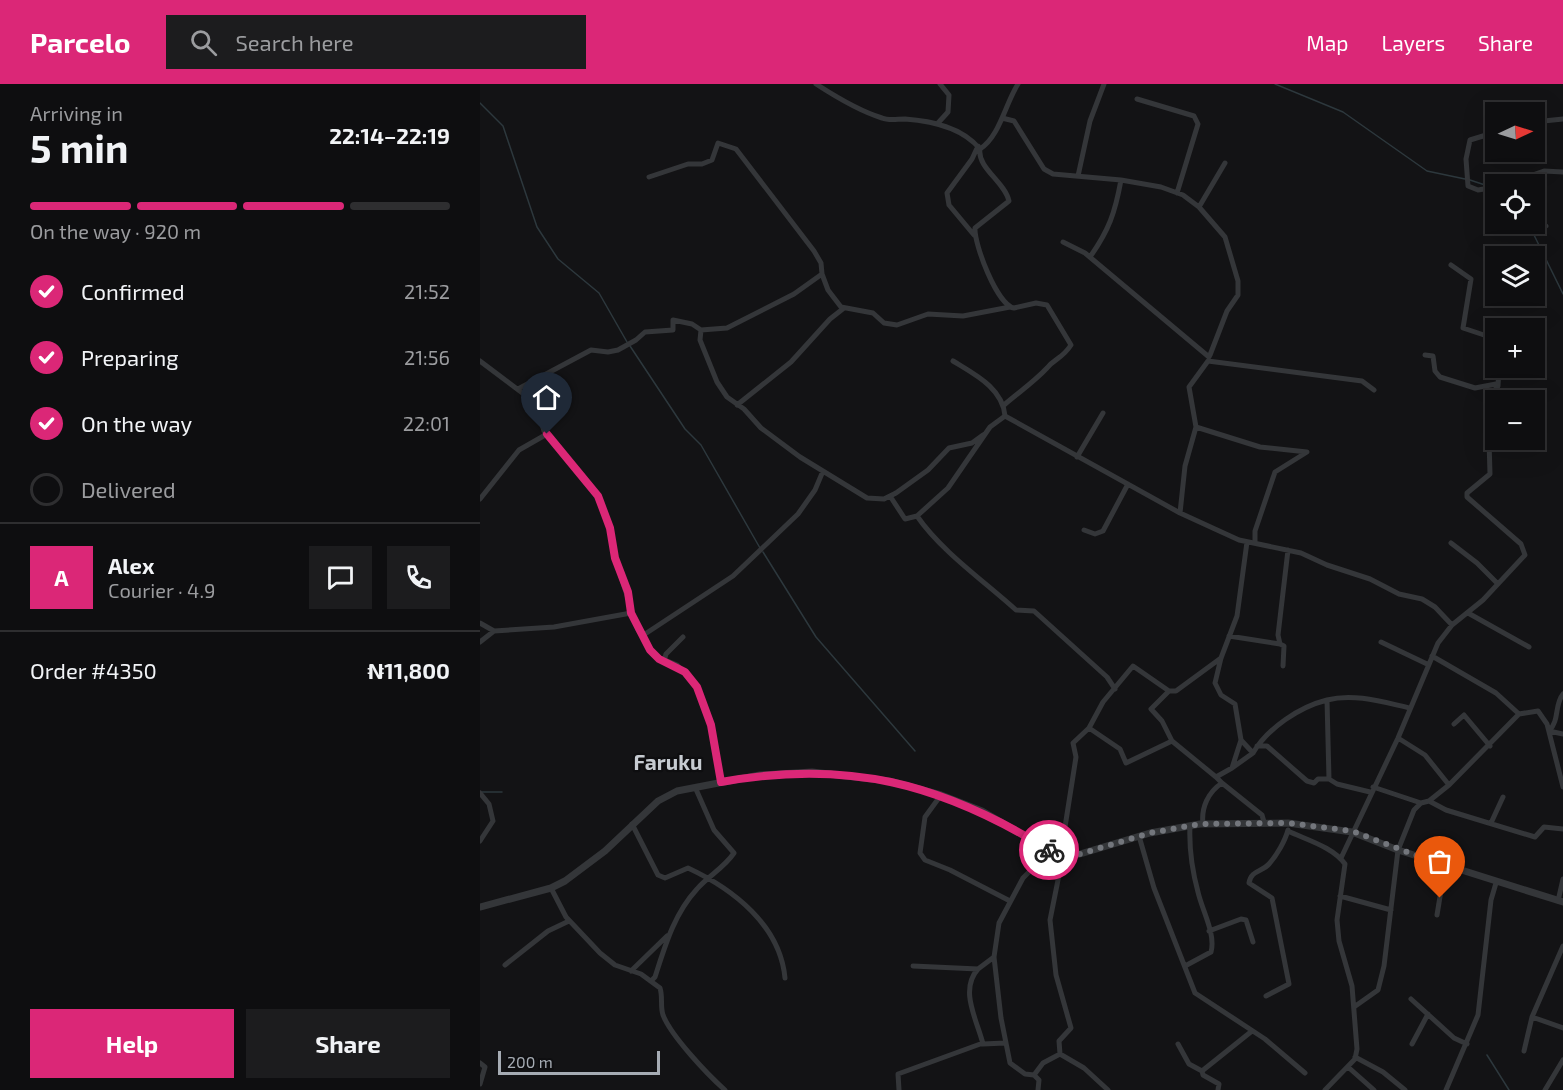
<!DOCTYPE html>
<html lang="en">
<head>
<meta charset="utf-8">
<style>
  :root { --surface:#0e0e10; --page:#1c1c1e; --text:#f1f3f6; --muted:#9b9c9f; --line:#2e2e30; --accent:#db2777 }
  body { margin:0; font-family:"Exo 2",sans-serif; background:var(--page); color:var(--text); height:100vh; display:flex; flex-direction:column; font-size:22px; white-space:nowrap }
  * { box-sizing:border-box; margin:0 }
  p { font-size:20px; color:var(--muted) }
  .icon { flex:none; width:33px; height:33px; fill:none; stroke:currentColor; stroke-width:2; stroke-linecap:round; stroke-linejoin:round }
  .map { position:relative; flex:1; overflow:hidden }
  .side { display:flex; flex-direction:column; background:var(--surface); width:480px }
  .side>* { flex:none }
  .needle { width:39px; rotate:86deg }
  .fabs { position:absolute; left:1005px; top:18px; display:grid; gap:12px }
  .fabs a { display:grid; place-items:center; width:60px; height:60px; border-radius:0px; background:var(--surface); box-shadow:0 6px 24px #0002,0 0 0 2px var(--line); font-size:30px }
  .scale { position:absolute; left:18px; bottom:15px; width:162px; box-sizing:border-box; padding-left:6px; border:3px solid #a6acb4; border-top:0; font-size:16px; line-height:21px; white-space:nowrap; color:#a6acb4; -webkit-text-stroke:4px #0e0e10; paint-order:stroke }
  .pin { position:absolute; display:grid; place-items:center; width:51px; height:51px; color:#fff; margin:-62px -26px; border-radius:50% 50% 50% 0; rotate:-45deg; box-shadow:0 0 6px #0007 }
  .pin .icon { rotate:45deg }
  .courier { position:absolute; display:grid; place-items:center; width:60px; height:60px; margin:-30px; border:4px solid #db2777; border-radius:50%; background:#fff; color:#222; box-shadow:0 2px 8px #0007 }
  .summary em { font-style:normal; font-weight:700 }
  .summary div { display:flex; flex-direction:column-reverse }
  .summary { display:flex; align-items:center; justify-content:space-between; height:102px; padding:0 30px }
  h1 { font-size:39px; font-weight:700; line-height:45px }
  .bar { display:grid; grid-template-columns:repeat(4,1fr); gap:9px 6px; align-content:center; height:72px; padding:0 30px }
  .bar i { height:8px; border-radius:4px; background:var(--line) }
  .bar .current { background:var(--accent) }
  .bar p { grid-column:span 4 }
  .line { display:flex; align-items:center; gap:15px; padding:0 30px; border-top:2px solid var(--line) }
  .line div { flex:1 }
  .round { display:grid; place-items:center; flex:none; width:63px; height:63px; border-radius:0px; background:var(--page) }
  ol { padding:0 30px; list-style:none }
  li { display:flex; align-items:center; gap:18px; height:66px }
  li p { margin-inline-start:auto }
  li .icon { padding:6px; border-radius:50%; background:var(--accent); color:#fff; stroke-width:4 }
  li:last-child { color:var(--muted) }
  li i { width:33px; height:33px; border:3px solid var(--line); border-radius:50% }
  .primary-button { display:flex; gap:12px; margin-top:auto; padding:12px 30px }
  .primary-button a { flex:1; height:69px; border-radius:0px; background:var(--accent); color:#fff; font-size:24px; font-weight:700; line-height:69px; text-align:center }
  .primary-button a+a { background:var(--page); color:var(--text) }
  header { display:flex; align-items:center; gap:36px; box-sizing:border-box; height:84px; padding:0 30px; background:var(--accent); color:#fff }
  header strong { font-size:28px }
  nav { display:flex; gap:33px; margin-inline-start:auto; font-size:21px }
  .search { width:420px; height:54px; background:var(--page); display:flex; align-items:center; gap:15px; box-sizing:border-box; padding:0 21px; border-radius:0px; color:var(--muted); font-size:22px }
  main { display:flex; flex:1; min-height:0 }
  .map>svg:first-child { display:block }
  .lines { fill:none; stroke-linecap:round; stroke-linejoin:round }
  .stream { stroke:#2d383d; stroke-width:1.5 }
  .minor { stroke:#343639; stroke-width:5 }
  .tertiary { stroke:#343639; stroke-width:7 }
  .done { stroke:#73767c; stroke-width:6; stroke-dasharray:0 10.8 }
  .route { stroke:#db2777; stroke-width:8 }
  .labels { text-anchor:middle; stroke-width:4.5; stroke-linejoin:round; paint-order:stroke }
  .quarter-label { font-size:21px; font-weight:bold; fill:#c6cbd1; stroke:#0e0e10 }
</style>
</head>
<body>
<header>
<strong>Parcelo</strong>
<div class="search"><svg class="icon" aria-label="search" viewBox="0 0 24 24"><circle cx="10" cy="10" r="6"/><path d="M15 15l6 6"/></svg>Search here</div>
<nav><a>Map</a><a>Layers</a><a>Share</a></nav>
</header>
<main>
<section class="side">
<div class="summary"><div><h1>5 min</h1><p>Arriving in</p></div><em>22:14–22:19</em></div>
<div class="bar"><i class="current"></i><i class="current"></i><i class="current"></i><i></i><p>On the way · 920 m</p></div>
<ol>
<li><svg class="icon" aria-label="check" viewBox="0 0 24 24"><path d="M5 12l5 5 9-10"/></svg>Confirmed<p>21:52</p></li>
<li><svg class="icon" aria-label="check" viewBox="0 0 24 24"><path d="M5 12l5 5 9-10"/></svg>Preparing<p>21:56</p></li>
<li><svg class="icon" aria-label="check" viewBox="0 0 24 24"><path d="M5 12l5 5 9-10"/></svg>On the way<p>22:01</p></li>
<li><i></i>Delivered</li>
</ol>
<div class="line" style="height:108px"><b class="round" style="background:var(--accent);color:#fff">A</b><div><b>Alex</b><p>Courier · 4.9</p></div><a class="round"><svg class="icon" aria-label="chat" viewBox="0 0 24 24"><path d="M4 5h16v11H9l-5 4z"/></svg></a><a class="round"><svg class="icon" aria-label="phone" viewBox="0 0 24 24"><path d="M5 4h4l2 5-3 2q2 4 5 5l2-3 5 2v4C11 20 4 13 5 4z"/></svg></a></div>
<div class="line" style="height:78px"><div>Order #4350</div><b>₦11,800</b></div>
<div class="primary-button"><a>Help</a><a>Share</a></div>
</section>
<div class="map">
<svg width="1083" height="1006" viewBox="0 0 1083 1006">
  <rect width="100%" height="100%" fill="#131315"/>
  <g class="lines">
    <path class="stream" d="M 795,0 L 863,28 L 947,87 L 985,95
      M 0,19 L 23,42 L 57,143 L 78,175 L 119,209 L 147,258
      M 990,96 L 1008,102
      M 1048,140 L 1051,144
      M 1053,149 L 1083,210
      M 150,262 L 205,345 L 221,361 L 280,464
      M 283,468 L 336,553 L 435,667
      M 2,708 L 22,708
      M 1007,971 L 1029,1006"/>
    <path class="minor" d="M 336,0 C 356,13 379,27 402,34 C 409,37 417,35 425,35 C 452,37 482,43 500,65 C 497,84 525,98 529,117 L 495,144 C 494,160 517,221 534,224 L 556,219 L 567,221 L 591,261 C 582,275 575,274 567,284 C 554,298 539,308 524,321
      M 657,15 L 714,32 L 718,40 L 697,109
      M 522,34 L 534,37 L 564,85 L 573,90 L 641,96 C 635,129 629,146 610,173
      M 1054,38 L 1083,35
      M 458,39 L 468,28 L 469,11 L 460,0
      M 1016,48 L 990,56 L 986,75 L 988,102 L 998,106 L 1016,103
      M 500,65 C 520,52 525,20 538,0
      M 598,92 L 610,37 L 624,0
      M 169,93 L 208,80 L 222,80 L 232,76 L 238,59 L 256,65 L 334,167 L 341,179 L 342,190
      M 641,96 L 681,103 L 703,111 L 719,123 L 745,153 L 758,197 L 758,211 L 747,227 L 730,271
      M 1028,100 L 1064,87 L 1083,88
      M 719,123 L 745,79
      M 1033,140 L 1036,149 L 1052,147 L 1066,142
      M 494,151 L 469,121 L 467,109 L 492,75 L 498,62
      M 583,158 L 605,169 L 729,273
      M 971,181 L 991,195 L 983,244 L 1016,255
      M 221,246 L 220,256 L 237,298 L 247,313 L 264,325 L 281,344 L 320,373 L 387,414 L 404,415 L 416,409 L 448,386 L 469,364 L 492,359 L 503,351
      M 945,271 L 953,272 L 955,287 L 960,293 L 995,304 L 1016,300 L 1017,316
      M 0,277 L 49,314 L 58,326 L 64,347 L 118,412 L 130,444 L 135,474 L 158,546 L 175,572 L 197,581 L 217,603 L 231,641 L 241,698
      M 473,277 C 494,290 523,304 525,332
      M 1018,302 L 1019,284
      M 38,305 L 111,266 L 128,268 L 138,266 L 156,256 L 165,248 L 193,246 L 193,236 L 212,240 L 221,246 L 247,244 L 314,210 L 342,190 L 348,206 L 361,223 L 393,229 L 404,239 L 417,241 L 448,230 L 483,232 L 530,223
      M 257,321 L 311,278 L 350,235 L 364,224
      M 716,343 L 780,363 L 827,368 L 795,388 L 775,447 L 775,458
      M 597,373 L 623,329
      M 410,412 L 425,435 L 437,432 L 468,404 L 510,343 L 525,332 L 700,429 L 759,456 L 821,469 L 847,481 L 890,495 L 919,510 L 942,515 L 955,523 L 972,541
      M 0,415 L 39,366 L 67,350
      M 700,429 L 705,382 L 716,343 L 709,303 L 728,277 L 882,297 L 894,306
      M 437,432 C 461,467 504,497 536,526 L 554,527 L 627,593 L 635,605
      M 604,446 L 615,450 L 623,447 L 648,400
      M 971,459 L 997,479 L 1018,500
      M 988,529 L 1049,563
      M 0,539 L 14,547 L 74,543 L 151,529
      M 162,552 L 253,492 L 318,430 L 335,406 L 343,387
      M 749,552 L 800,560
      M 0,558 L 14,547
      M 901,558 L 947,580
      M 952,572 L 1016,609 L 1039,630
      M 184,577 L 186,570 L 203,553
      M 803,582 L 804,562 L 800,560 L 798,551 L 808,466
      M 689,607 L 696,607 L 741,574
      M 1083,610 C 1074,621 1080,636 1069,647 L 1083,650
      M 847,616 C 874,609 903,618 930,624
      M 974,640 L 984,631 L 1010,662
      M 609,644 L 640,665 L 646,679 L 692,657 L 736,693
      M 918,654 L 945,671 L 969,701
      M 761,656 L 773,669 C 788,644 819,623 847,616 L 849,695 L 857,700 L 890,708
      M 777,662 L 787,662 L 827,697 L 834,699 L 838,695 L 849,695
      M 752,684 L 773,669
      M 742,699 L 782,731 L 784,738
      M 893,703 L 941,719
      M 0,709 L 9,720 L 13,737 L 0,757
      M 461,711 L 445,733 L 440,769 L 445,776 L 470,786 L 530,817
      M 949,717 L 966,726 L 1055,753 L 1064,743 L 1083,745
      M 1011,739 L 1023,713
      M 152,740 L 178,791 L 185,794 L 208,784 C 253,805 300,841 305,894
      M 723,740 C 721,724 728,708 742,699 L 736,693 L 752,684 L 761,656 L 755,620 L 741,611 L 735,599 L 741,574 L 757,532 L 767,458
      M 808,747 C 827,756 853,763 865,780 L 857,836 L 859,857 L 872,902 L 877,965 L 875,975 L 845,1006
      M 659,752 L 674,804 L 715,909 L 785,955 L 825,989
      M 861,774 L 918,654 L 958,559 L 972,541 L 1003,516 L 1045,471 L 1041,460 L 987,413 L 987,409 L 1010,390 L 1009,356 L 1016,325
      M 71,804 L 86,833 L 120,869 L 135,881 L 161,890 L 180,904 C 183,913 180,922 183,931 C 191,952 228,991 245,1006
      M 860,812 L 911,826
      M 1078,817 L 1083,795
      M 957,831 L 965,782
      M 729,847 L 761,835 L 766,836 L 773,858
      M 25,881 L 68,847 L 89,837
      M 433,882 L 498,885 L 514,873
      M 705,882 L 731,868 C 736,850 722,826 718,808 C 712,786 709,764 710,742
      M 498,885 C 479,906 497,936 503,960 L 525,959
      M 151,887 L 187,852
      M 171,897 L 175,893 C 185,862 194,830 217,805 C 228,792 244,784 254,769 L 234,746 L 215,703
      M 786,912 L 809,900 L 792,814 L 769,799 C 771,786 782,788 789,780 C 797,771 805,757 808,746
      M 931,915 L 974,954 L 987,960
      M 874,923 L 898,906 L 904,882 L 918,766 L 934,726 L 941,719 L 949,717 L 969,701 L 1039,630 L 1058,627 L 1067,640 L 1083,703
      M 1052,933 L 1083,944
      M 698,960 L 709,980 L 722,987
      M 932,960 L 948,930
      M 1044,967 L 1052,933 L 1083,862
      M 580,970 L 579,957 L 591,944 L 576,891 L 570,836 L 583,771
      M 875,973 L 903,988 L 925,1006
      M 0,979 L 5,983 L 0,1000
      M 868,983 L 894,1006
      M 554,991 L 559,996 L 558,1006
      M 419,1006 L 418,990 L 503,959
      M 628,1006 L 604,984 L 580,970 L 563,979 L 554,991 L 545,990 L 530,979 L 521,934 L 514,873 L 519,839 L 543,794 L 570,767 L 585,743 L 596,673 L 593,659 L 609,644 L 623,618 L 653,582 L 689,607 L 671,625 L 682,637 L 692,657
      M 738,1006 L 739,1000 L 723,991 L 722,987 L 772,947
      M 966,1006 L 998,931 L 1011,816 L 1016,799
      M 1065,1006 L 1083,976"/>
    <path class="tertiary" d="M 0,823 L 71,804 L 85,797 L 125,767 L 178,717 L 197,707 L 280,691 L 332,688 L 409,697 L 461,711 L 502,727 L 570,767 L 590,773 L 670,749 L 720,740 L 808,739 L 872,748 L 918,766 L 1083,818"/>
  </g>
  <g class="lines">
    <path class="done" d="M 569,766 L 590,773 L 670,749 L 720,740 L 808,739 L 872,747 L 964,782 L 960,814"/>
    <path class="route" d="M 67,350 L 118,412 L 130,444 L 135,474 L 148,508 L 151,529 L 170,566 L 179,575 L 205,588 L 217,603 L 231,641 L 241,698 C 367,675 461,699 569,766"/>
  </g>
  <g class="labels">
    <g class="quarter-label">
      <text x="188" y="686">Faruku</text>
    </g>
  </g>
</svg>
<div class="fabs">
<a><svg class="needle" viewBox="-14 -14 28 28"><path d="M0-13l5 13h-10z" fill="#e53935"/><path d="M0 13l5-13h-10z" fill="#9b9c9f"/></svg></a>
<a><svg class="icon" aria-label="locate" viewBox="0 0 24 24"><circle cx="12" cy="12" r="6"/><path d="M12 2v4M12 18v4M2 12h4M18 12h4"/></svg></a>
<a><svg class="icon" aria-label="layers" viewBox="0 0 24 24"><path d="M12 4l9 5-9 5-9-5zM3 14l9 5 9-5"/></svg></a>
<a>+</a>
<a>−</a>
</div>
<div class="scale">200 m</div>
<div class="pin" style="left:960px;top:814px;background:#ea580c"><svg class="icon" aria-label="bag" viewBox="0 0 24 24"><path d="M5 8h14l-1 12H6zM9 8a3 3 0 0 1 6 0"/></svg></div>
<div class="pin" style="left:67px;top:350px;background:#1f2937"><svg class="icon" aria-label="home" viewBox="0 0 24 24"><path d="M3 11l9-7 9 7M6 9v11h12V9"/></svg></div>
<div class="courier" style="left:569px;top:766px"><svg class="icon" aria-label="bike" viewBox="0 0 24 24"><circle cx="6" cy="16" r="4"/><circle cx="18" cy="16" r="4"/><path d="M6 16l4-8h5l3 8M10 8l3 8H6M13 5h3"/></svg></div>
</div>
</main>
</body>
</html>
